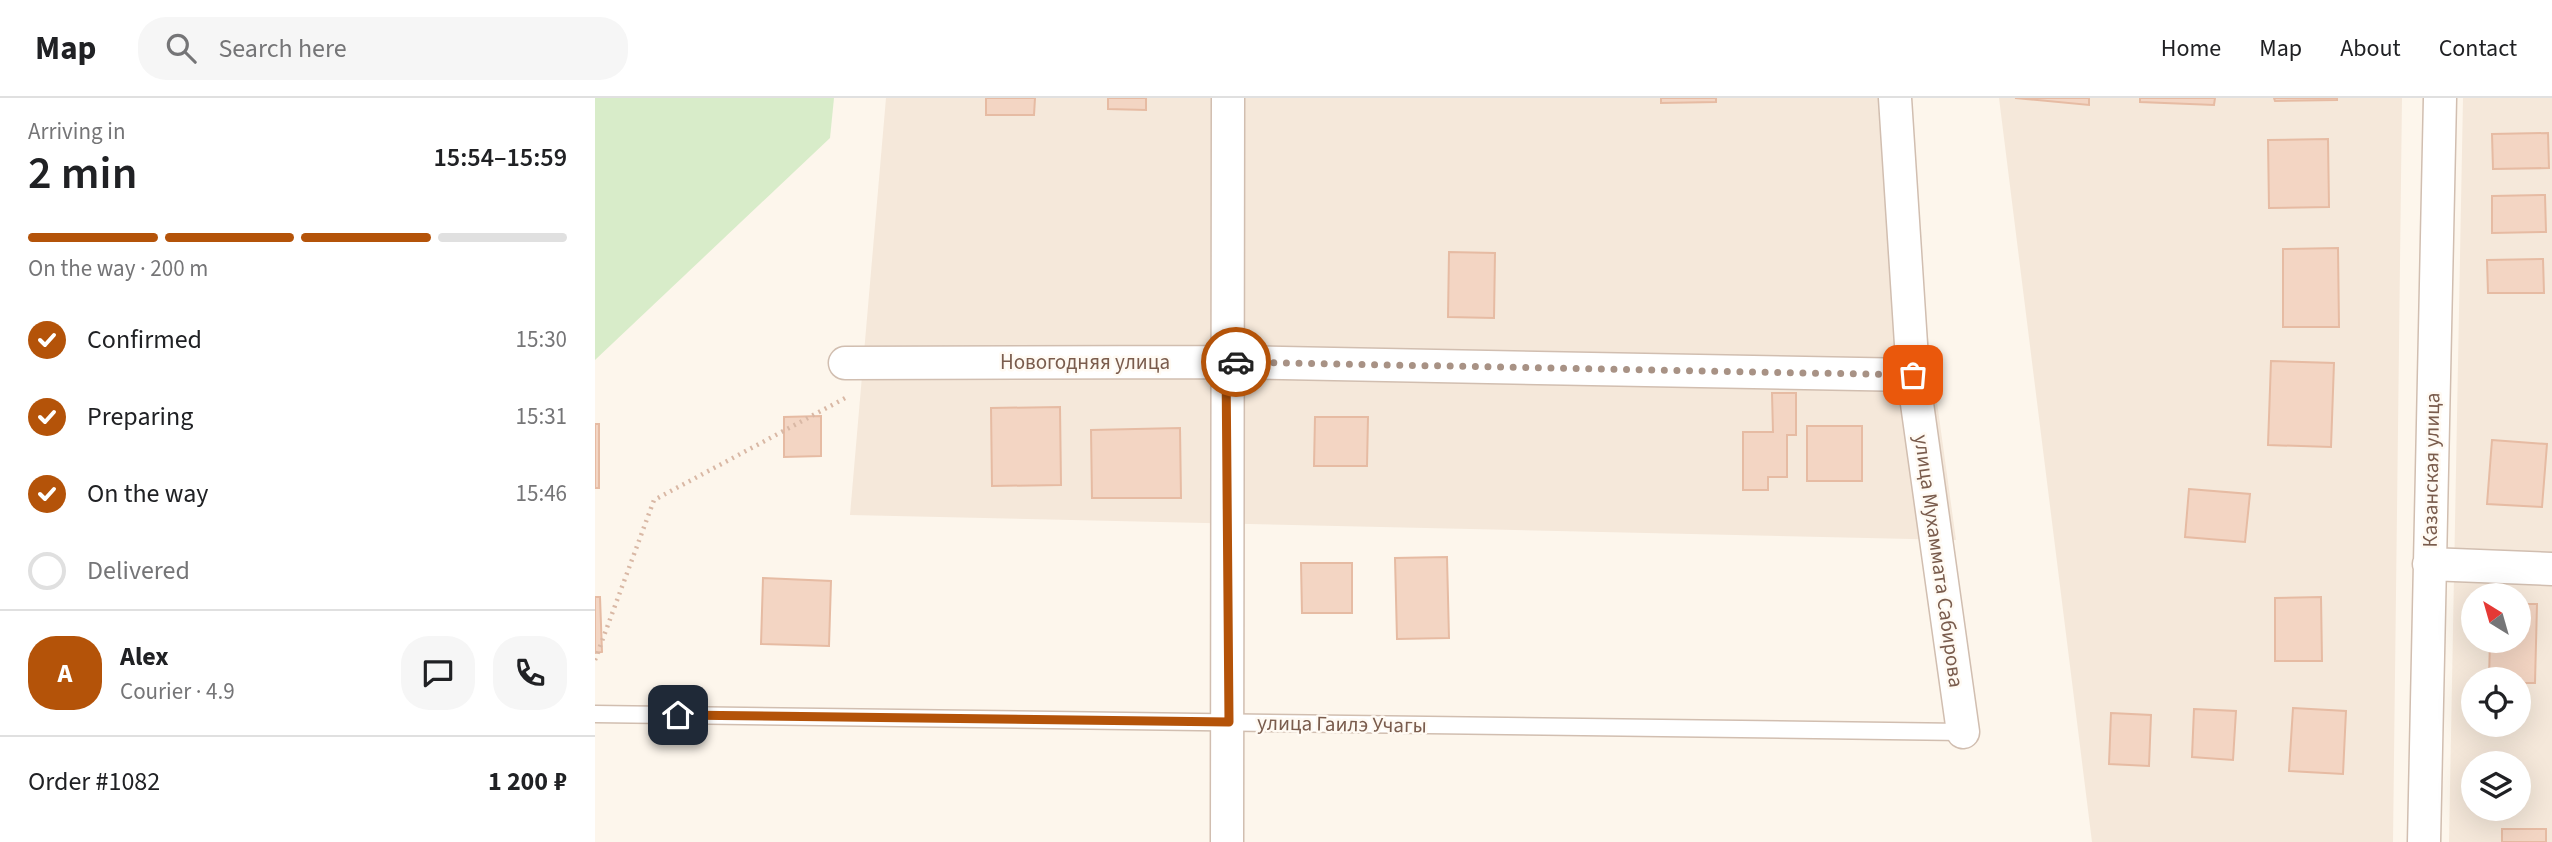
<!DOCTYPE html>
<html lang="en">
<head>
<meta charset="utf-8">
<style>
  :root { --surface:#fff; --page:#f6f6f6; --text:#202124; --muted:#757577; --line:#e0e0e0; --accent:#b45309 }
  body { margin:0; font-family:"Source Sans 3",sans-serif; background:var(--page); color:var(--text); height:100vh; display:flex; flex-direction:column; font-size:26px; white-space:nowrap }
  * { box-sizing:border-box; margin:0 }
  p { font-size:23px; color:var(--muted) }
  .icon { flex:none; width:38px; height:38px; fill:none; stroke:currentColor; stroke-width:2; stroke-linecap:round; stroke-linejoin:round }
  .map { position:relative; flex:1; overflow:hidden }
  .panel { display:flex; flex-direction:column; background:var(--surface); width:595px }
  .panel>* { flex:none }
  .needle { width:46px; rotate:323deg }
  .fabs { position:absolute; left:1866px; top:485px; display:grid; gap:14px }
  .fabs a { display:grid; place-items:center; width:70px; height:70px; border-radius:50%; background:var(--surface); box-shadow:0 7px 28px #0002; font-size:35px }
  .pin { position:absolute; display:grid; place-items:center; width:60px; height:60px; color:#fff; margin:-30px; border-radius:14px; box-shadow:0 4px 10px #0006 }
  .courier { position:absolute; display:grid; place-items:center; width:70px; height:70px; margin:-35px; border:5px solid #b45309; border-radius:50%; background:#fff; color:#222; box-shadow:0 2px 9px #0007 }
  .overview em { font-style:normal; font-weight:600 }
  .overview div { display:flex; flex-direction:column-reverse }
  .overview { display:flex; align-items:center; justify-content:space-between; height:119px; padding:0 28px }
  h1 { font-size:46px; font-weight:600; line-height:52px }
  .bar { display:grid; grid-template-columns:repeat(4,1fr); gap:10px 7px; align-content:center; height:84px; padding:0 28px }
  .bar i { height:9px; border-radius:5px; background:var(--line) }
  .bar .on { background:var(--accent) }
  .bar p { grid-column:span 4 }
  .line { display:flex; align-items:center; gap:18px; padding:0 28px; border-top:2px solid var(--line) }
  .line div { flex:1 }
  .round { display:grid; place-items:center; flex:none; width:74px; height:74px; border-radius:28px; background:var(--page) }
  ol { padding:0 28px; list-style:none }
  li { display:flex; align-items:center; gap:21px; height:77px }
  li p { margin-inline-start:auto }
  li .icon { padding:7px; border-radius:50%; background:var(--accent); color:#fff; stroke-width:4 }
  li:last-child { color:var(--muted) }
  li i { width:38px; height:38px; border:4px solid var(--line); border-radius:50% }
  header { display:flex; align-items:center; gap:42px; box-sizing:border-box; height:98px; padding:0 35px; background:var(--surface); border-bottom:2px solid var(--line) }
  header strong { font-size:33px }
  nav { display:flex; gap:38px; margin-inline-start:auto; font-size:24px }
  .search { width:490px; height:63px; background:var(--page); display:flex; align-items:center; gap:18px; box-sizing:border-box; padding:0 24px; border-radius:28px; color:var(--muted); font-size:26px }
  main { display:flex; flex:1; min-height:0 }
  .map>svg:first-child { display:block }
  .residential { fill:#f5e8da; fill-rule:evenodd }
  .green { fill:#d8ecc9 }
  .building { fill:#f3d5c3; stroke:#e6bba3; stroke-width:2 }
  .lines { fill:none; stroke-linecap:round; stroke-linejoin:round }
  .lane-casing { stroke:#d1beb0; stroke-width:19 }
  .street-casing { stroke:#d1beb0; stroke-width:35 }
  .path { stroke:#d9b8a5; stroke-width:4.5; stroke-dasharray:2 5; stroke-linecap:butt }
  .lane { stroke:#fff; stroke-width:16 }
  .street { stroke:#fff; stroke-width:32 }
  .done { stroke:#a89285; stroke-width:7; stroke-dasharray:0 12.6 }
  .route { stroke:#b45309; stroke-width:9 }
  .labels { text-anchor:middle; stroke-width:5; stroke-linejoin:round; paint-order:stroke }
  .street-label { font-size:21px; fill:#7a5c4d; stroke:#fffaf3 }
</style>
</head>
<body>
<header>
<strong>Map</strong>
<div class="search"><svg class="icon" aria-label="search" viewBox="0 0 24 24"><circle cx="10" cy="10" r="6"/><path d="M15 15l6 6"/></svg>Search here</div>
<nav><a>Home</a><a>Map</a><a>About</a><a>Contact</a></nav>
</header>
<main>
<section class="panel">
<div class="overview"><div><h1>2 min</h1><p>Arriving in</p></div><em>15:54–15:59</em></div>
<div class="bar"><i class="on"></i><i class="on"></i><i class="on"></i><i></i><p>On the way · 200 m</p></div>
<ol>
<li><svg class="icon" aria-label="check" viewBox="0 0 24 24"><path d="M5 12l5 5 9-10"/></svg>Confirmed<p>15:30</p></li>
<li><svg class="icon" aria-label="check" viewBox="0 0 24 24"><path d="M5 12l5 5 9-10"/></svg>Preparing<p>15:31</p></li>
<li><svg class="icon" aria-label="check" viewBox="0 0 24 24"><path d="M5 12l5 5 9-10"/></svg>On the way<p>15:46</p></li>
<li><i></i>Delivered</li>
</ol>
<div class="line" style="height:126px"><b class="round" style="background:var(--accent);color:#fff">A</b><div><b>Alex</b><p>Courier · 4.9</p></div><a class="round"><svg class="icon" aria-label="chat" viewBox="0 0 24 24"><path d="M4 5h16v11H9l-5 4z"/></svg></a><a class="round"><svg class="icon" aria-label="phone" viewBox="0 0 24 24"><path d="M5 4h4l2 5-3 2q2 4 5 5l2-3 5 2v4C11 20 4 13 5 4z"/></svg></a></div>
<div class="line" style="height:91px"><div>Order #1082</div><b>1 200 ₽</b></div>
</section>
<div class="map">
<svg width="1957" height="744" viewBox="0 0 1957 744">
  <rect width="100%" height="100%" fill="#fdf6ec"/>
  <path class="residential" d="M 291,0 L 1300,0 L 1361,442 L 255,417 Z
    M 1404,0 L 1807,0 L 1798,744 L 1497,744 Z
    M 1868,0 L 1957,0 L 1957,744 L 1854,744 ZM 1878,497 L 1923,497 L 1923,542 L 1878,542 ZM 1878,581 L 1923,581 L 1923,626 L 1878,626 ZM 1878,665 L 1923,665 L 1923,710 L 1878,710 Z"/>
  <path class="green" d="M 0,0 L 239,0 L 235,40 L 0,262 Z"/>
  <path class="building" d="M 391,0 L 440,0 L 439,17 L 391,17 Z
    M 513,0 L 551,0 L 551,12 L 513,11 Z
    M 1066,0 L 1121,0 L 1121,4 L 1066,5 Z
    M 1420,0 L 1494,0 L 1494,7 Z
    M 1545,0 L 1620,0 L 1619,7 L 1545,4 Z
    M 1679,0 L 1742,0 L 1742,2 L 1680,3 Z
    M 1953,35 L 1954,70 L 1898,71 L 1897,36 Z
    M 1733,41 L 1734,109 L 1674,110 L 1673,42 Z
    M 1950,97 L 1951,134 L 1897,135 L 1897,98 Z
    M 1743,150 L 1744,229 L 1688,229 L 1688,151 Z
    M 854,154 L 900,155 L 899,220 L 853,219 Z
    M 1948,161 L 1949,195 L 1893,195 L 1892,162 Z
    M 1676,263 L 1739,265 L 1736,349 L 1673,347 Z
    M 1177,295 L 1201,295 L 1201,337 L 1192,337 L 1192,379 L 1173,379 L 1173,392 L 1148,392 L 1148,334 L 1178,334 Z
    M 465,309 L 466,387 L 397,388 L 396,310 Z
    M 226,318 L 226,358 L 189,359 L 189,319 Z
    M 720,319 L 773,319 L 772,368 L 719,368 Z
    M 0,326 L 4,326 L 4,390 L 0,390 Z
    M 1212,328 L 1267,328 L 1267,383 L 1212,383 Z
    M 585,330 L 586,400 L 497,400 L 496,332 Z
    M 1897,342 L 1952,346 L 1947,409 L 1892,406 Z
    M 1594,391 L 1655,396 L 1650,444 L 1590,439 Z
    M 852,459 L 854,540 L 802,541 L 800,460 Z
    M 706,465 L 757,465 L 757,515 L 707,515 Z
    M 168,480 L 236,483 L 234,548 L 166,546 Z
    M 0,499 L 5,499 L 7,554 L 0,555 Z
    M 1726,499 L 1727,563 L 1680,563 L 1680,500 Z
    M 1923,506 L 1942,506 L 1940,585 L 1923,585 L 1923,581 L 1894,581 L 1895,542 L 1923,542 Z
    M 1698,610 L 1751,613 L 1748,676 L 1694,673 Z
    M 1599,611 L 1641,613 L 1638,662 L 1597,659 Z
    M 1516,615 L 1556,617 L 1554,668 L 1514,666 Z
    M 1907,731 L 1951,731 L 1951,744 L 1907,744 Z"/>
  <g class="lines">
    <g class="lane-casing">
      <path id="lane" d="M 0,616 L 1368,634"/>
    </g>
    <g class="street-casing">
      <path id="street" d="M 1300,0 L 1318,277 L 1368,634
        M 250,265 L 631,264 L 1318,277
        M 1834,466 L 1957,471
        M 632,744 L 633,0
        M 1829,744 L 1845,0"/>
    </g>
    <path class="path" d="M 0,562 L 59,402 L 254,298"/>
    <use href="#lane" class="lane"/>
    <use href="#street" class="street"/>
  </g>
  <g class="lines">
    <path class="done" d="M 641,264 L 1318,277"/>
    <path class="route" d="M 83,617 L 634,624 L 631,264 L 641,264"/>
  </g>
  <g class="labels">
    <g class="street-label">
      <text x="490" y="271">Новогодняя улица</text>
      <text transform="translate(1836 372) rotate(-89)" y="7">Казанская улица</text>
      <text transform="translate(1344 463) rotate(82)" y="7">улица Мухаммата Сабирова</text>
      <text transform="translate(747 626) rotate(1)" y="7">улица Гаилэ Учагы</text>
    </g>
  </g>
</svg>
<div class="fabs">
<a><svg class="needle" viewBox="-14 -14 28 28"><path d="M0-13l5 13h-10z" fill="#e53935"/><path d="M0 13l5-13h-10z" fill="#757577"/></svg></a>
<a><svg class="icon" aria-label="locate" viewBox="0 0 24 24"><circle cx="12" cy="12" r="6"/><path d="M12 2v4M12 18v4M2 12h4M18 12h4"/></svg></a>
<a><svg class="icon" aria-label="layers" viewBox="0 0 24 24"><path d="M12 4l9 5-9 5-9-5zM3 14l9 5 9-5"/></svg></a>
</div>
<div class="pin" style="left:1318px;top:277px;background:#ea580c"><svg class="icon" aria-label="bag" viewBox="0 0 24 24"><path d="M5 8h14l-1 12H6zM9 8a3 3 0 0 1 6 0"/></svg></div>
<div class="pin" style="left:83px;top:617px;background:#1f2937"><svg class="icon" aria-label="home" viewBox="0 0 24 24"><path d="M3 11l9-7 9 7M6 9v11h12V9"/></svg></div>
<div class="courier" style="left:641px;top:264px"><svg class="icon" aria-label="car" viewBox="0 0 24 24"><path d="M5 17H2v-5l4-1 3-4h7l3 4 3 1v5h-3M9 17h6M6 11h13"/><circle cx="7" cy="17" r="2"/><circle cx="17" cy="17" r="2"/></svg></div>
</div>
</main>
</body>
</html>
